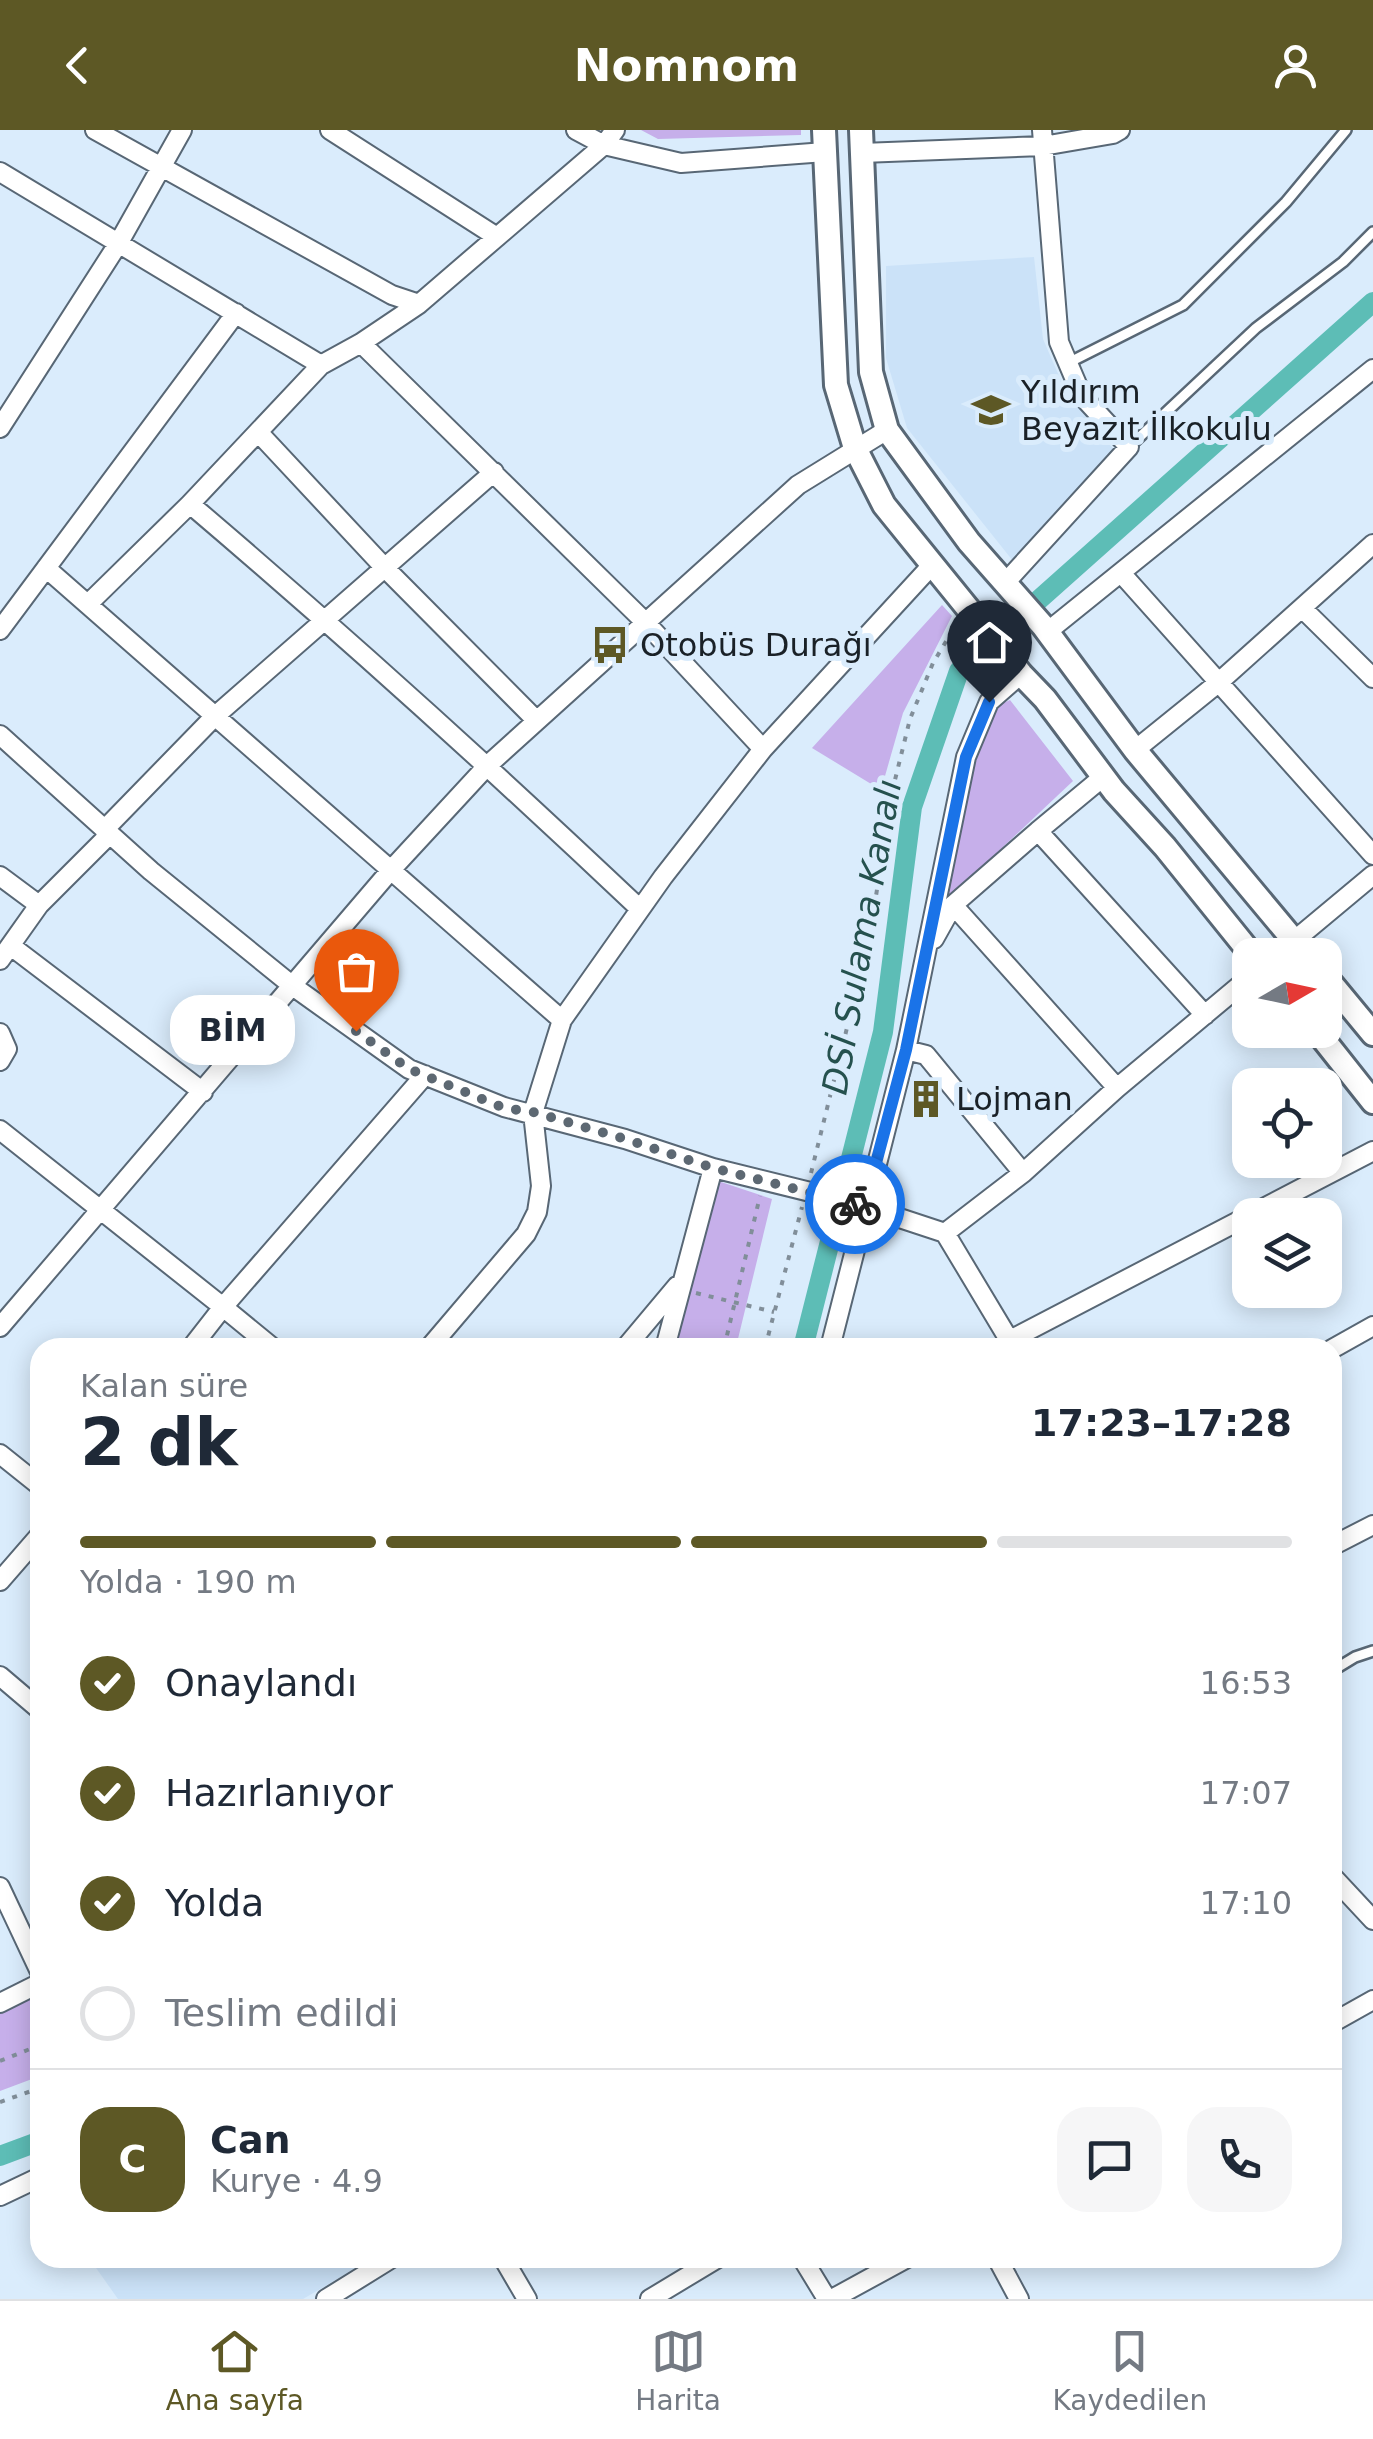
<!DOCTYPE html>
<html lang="tr">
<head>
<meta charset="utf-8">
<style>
  :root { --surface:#fff; --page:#f6f6f7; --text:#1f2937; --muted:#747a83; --line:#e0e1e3; --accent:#5d5825 }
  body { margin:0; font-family:"DejaVu Sans",sans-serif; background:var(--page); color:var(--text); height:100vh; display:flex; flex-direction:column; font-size:38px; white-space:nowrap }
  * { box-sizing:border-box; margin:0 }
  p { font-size:32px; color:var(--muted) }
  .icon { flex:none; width:55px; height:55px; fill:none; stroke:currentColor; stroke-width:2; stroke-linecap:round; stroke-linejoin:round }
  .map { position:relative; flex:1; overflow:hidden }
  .drawer { position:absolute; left:30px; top:1208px; width:1312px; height:930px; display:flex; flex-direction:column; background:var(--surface); border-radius:30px; box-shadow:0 5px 25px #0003 }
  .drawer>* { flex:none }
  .needle { width:65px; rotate:81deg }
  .fabs { position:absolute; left:1232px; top:808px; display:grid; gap:20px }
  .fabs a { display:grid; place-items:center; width:110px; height:110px; border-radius:20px; background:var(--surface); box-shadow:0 5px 25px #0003; font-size:50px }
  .pin { position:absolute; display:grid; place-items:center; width:85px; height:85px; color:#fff; margin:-102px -42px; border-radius:50% 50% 50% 0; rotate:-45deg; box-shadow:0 0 10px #0007 }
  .pin .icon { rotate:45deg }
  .courier { position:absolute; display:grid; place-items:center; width:100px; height:100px; margin:-50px; border:8px solid #1a73e8; border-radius:50%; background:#fff; color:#222; box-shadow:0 2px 12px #0007 }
  .bubble { position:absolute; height:70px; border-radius:30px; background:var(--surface); box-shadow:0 5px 25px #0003; font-size:32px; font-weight:800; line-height:70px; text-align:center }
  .overview em { font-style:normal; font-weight:800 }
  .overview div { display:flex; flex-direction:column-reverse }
  .overview { display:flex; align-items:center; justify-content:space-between; height:170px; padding:0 50px }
  h1 { font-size:65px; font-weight:800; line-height:75px }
  .bar { display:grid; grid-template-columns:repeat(4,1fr); gap:15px 10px; align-content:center; height:120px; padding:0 50px }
  .bar i { height:12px; border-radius:8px; background:var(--line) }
  .bar .active { background:var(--accent) }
  .bar p { grid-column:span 4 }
  .line { display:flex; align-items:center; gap:25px; padding:0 50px; border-top:2px solid var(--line) }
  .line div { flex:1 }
  .round { display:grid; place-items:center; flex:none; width:105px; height:105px; border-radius:30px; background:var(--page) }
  ol { padding:0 50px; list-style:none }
  li { display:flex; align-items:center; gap:30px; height:110px }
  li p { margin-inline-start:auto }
  li .icon { padding:10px; border-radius:50%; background:var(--accent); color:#fff; stroke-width:4 }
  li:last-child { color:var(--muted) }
  li i { width:55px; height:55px; border:5px solid var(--line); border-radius:50% }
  header { display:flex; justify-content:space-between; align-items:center; height:130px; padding:0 50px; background:var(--accent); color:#fff; font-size:45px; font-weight:800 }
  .dock { display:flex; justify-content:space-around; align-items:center; height:140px; border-top:2px solid var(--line); background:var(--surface); font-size:28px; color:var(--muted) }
  .dock a { display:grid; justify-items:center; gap:5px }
  .dock .active { color:var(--accent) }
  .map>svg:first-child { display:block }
  .built { fill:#cbe2f8 }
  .green { fill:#c6afea }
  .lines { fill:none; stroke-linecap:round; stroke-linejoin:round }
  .canal { stroke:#5dbdb6; stroke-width:20 }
  .service-casing { stroke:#586775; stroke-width:14 }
  .minor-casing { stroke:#586775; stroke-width:22 }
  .secondary-casing { stroke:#586775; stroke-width:28 }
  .path { stroke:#818e99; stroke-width:4; stroke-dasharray:5 8; stroke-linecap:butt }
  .service { stroke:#fff; stroke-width:9 }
  .minor { stroke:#fff; stroke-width:18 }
  .secondary { stroke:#fff; stroke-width:22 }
  .done { stroke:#5d6872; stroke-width:10; stroke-dasharray:0 18 }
  .route { stroke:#1a73e8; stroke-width:12 }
  .labels { text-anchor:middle; stroke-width:10; stroke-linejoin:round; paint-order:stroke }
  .poi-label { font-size:32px; fill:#1a2127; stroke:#daecfc; text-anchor:start }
  .water-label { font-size:35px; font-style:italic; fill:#25514e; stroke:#daecfc }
</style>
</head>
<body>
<header><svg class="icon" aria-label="back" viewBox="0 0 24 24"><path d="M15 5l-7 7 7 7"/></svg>Nomnom<svg class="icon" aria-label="person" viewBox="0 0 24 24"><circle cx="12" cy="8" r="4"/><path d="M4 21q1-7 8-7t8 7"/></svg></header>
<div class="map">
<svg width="1373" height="2169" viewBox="0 0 1373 2169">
  <rect width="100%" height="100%" fill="#daecfc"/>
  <path class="built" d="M 1034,127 L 1043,209 L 1066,262 L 1116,322 L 1013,431 L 907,298 L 886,228 L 886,136 Z
    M 89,2128 L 373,2128 L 303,2169 L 118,2169 Z"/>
  <path class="green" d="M 641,0 L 801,0 L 801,5 L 658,9 Z
    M 942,475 L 952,486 L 903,583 L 881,660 L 812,618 Z
    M 1010,570 L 1073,651 L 951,766 L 944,757 L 980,614 L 999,575 Z
    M 715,1050 L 772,1069 L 736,1217 L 669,1218 Z
    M 40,1859 L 40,1946 L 0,1961 L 0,1878 Z"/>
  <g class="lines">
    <path class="canal" d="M 803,1218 L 883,902 L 912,677 L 959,541 L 1373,172
      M 0,2026 L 40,2011"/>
    <g class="service-casing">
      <path id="service" d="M 1068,233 L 1183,175 L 1286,72 L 1346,0
        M 1129,317 L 1256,198 L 1343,132 L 1373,102
        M 1332,1541 L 1355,1527 L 1373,1521"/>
    </g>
    <g class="minor-casing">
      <path id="minor" d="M 95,0 L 392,165 L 419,174
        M 330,0 L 497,107
        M 576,0 L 604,15 L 681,33 L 825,22
        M 615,0 L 604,15 L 419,174 L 361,213 L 321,235 L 190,374 C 344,505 493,640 640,779
        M 862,23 L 1043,16 L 1113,4 L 1120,0
        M 0,42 L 321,235
        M 361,213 L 644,491 L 763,619
        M 0,298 L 118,114 L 182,0
        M 258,302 L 384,437 L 536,590
        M 46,438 L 562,890
        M 1121,443 L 1373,725
        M 1005,453 L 1129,317 L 1082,266 L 1059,212 L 1042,0
        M 88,474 L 190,374
        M 1302,478 L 1373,548
        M 0,500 L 236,183
        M 1047,502 L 1373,239
        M 0,605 L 151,741 L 294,857 L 409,939 L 504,977 L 625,1009 L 713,1038 L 851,1072 L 945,1103 L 1014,1218
        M 1135,620 L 1218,553 L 1373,414
        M 104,700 L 214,587 L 494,342
        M 1038,701 L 1103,647
        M 0,746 L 39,775
        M 953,775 L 1038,701 L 1205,885
        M 934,809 L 953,775 L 1117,958
        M 11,816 L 203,962
        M 1277,825 L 1373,745
        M 0,830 L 39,775 L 110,704
        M 0,903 L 7,919 L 0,931
        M 906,920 L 926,925 L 1023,1043
        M 0,1000 L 223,1177 L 191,1218
        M 945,1103 L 1023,1043 L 1117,958 L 1250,847
        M 0,1197 L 390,741 L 488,635 L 798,355 L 887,300
        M 1010,1210 L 1373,1021
        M 273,1218 L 223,1177 L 425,945
        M 429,1218 L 526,1104 L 537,1082 L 541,1056 L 533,983 L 562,890 L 663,747 L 763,619 L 932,435
        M 625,1218 L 677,1156
        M 665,1218 L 713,1038
        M 830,1218 L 906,920 L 966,627 L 989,572 L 1021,544
        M 1332,1219 L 1373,1196
        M 0,1324 L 40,1356
        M 1332,1416 L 1373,1395
        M 0,1451 L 40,1405
        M 0,1546 L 40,1580
        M 1332,1746 L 1373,1790
        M 0,1757 L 40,1842
        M 0,1873 L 40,1853
        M 1332,1893 L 1373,1870
        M 0,2066 L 40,2047
        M 503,2128 L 527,2169
        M 802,2128 L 827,2169
        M 997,2128 L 1019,2169
        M 326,2169 L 392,2128
        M 650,2169 L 718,2128
        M 832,2169 L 907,2128"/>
    </g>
    <g class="secondary-casing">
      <path id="secondary" d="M 824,0 L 836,255 L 855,318 L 884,375 L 1021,544 L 1045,569 L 1114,661 L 1165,717 L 1252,825
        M 861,0 L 871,242 L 887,300 L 969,412 L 1043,496 L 1135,620 L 1306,825
        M 1325,846 L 1373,904
        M 1316,900 L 1373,972"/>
    </g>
    <path class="path" d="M 811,1043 L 870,805 L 892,662 L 910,589 L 933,533 L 956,495
      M 696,1163 L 774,1182
      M 724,1218 L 760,1066
      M 765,1218 L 802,1077
      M 0,1931 L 40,1915
      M 0,1972 L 40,1958"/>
    <use href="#service" class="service"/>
    <use href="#minor" class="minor"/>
    <use href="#secondary" class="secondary"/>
  </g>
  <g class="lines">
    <path class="done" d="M 356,901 L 409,939 L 504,978 L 533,982 L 625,1009 L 713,1038 L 855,1074"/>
    <path class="route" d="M 855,1074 L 864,1078 L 906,920 L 966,627 L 989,572"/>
  </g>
  <defs>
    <g id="school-bare" transform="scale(3)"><path d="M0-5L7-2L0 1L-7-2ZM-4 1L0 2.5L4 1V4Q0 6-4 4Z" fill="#5d5825" stroke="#daecfc" stroke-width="2.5" paint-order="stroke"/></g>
    <g id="bus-bare" transform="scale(3)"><path d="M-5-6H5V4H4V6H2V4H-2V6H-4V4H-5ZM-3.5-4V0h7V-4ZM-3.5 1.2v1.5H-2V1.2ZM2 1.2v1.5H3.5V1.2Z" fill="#5d5825" stroke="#daecfc" stroke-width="2.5" paint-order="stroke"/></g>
    <g id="building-bare" transform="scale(3)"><path d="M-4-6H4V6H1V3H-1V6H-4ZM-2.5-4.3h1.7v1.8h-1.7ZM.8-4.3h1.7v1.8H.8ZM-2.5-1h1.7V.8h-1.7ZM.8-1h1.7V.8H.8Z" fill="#5d5825" stroke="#daecfc" stroke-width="2.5" paint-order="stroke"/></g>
  </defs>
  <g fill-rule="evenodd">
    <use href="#school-bare" x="991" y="280"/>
    <use href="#bus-bare" x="610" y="515"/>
    <use href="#building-bare" x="926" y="969"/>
  </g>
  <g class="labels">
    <g class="poi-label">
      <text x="1021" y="273">Yıldırım<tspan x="1021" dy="37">Beyazıt İlkokulu</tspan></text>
      <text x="640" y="526">Otobüs Durağı</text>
      <text x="956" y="980">Lojman</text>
    </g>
    <g class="water-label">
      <text transform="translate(862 807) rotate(-80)" y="12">DSİ Sulama Kanalı</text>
    </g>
  </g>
</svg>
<div class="fabs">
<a><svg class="needle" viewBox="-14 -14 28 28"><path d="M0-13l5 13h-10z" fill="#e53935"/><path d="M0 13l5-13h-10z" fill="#747a83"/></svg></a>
<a><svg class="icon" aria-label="locate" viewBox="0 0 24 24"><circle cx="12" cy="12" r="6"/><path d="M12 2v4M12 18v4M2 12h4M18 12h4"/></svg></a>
<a><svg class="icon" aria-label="layers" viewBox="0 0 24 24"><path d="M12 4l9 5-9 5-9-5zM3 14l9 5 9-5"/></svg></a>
</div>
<div class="pin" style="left:356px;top:901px;background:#ea580c"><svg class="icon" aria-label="bag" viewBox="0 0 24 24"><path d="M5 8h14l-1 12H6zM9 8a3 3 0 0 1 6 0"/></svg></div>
<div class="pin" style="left:989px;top:572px;background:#1f2937"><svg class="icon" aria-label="home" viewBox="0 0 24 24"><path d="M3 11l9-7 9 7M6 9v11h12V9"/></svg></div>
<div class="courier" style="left:855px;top:1074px"><svg class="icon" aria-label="bike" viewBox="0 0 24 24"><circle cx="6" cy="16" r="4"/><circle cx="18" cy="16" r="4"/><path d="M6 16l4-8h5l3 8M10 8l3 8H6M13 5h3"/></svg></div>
<div class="bubble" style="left:170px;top:865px;width:125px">BİM</div>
<section class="drawer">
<div class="overview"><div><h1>2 dk</h1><p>Kalan süre</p></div><em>17:23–17:28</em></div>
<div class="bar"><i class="active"></i><i class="active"></i><i class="active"></i><i></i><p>Yolda · 190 m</p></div>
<ol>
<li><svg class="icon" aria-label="check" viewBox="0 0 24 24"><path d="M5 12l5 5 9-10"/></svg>Onaylandı<p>16:53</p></li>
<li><svg class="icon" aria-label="check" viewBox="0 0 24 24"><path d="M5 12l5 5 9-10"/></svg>Hazırlanıyor<p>17:07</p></li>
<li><svg class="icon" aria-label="check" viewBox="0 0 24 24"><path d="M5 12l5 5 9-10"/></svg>Yolda<p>17:10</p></li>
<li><i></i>Teslim edildi</li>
</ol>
<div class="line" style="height:180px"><b class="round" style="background:var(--accent);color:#fff">C</b><div><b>Can</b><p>Kurye · 4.9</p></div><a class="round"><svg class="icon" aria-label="chat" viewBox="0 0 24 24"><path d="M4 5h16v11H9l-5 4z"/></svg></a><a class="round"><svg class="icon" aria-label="phone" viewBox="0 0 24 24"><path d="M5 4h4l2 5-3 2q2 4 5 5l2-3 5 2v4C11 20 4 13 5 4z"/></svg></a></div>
</section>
</div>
<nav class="dock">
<a class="active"><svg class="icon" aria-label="home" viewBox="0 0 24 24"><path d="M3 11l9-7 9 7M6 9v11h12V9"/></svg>Ana sayfa</a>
<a><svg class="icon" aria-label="map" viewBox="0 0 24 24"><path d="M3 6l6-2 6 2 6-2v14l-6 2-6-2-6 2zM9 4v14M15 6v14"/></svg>Harita</a>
<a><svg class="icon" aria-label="saved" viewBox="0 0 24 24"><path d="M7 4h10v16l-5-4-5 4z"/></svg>Kaydedilen</a>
</nav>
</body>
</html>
